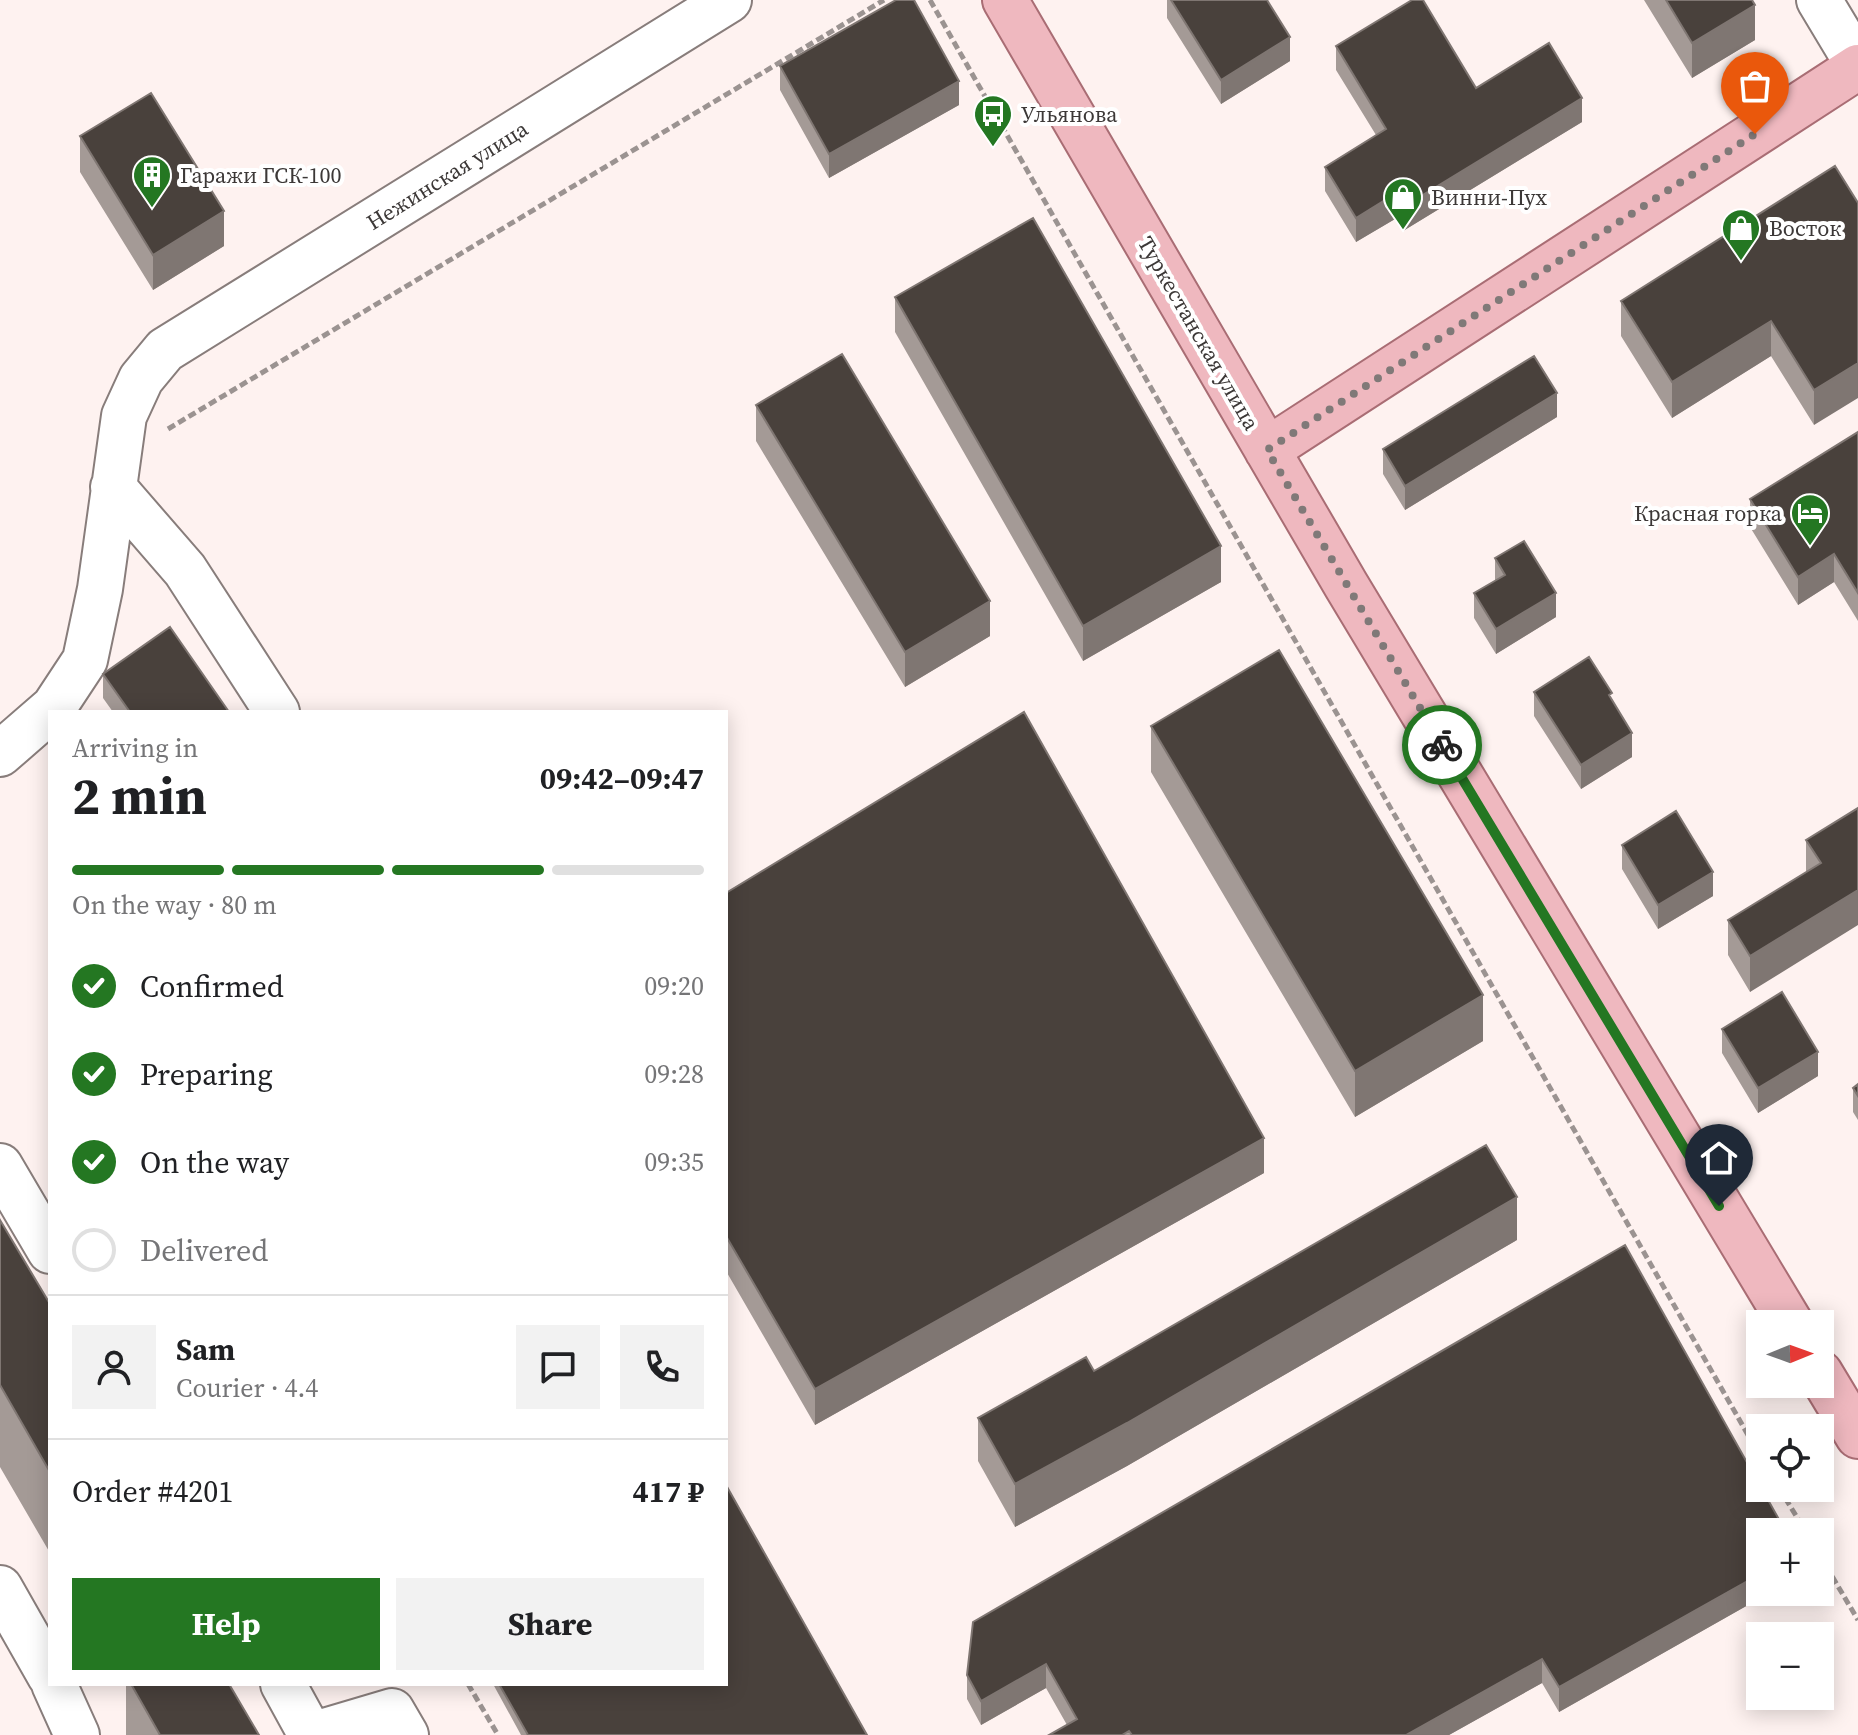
<!DOCTYPE html>
<html lang="en">
<head>
<meta charset="utf-8">
<style>
  :root { --surface:#fff; --page:#f2f2f2; --text:#202124; --muted:#757577; --line:#e0e0e0; --accent:#247722 }
  body { margin:0; font-family:"Source Serif 4",serif; background:var(--page); color:var(--text); height:100vh; display:flex; flex-direction:column; font-size:30px; white-space:nowrap }
  * { box-sizing:border-box; margin:0 }
  p { font-size:26px; color:var(--muted) }
  .icon { flex:none; width:44px; height:44px; fill:none; stroke:currentColor; stroke-width:2; stroke-linecap:round; stroke-linejoin:round }
  .map { position:relative; flex:1; overflow:hidden }
  .details { position:absolute; left:48px; top:710px; width:680px; height:976px; display:flex; flex-direction:column; background:var(--surface); border-radius:0px; box-shadow:0 4px 20px #0003 }
  .details>* { flex:none }
  .needle { width:52px; rotate:89deg }
  .tools { position:absolute; left:1746px; top:1310px; display:grid; gap:16px }
  .tools a { display:grid; place-items:center; width:88px; height:88px; border-radius:0px; background:var(--surface); box-shadow:0 4px 20px #0003; font-size:40px }
  .pin { position:absolute; display:grid; place-items:center; width:68px; height:68px; color:#fff; margin:-82px -34px; border-radius:50% 50% 50% 0; rotate:-45deg; box-shadow:0 0 8px #0007 }
  .pin .icon { rotate:45deg }
  .courier { position:absolute; display:grid; place-items:center; width:80px; height:80px; margin:-40px; border:6px solid #247722; border-radius:50%; background:#fff; color:#222; box-shadow:0 2px 10px #0007 }
  .head em { font-style:normal; font-weight:700 }
  .head div { display:flex; flex-direction:column-reverse }
  .head { display:flex; align-items:center; justify-content:space-between; height:136px; padding:0 24px }
  h1 { font-size:52px; font-weight:700; line-height:60px }
  .bar { display:grid; grid-template-columns:repeat(4,1fr); gap:12px 8px; align-content:center; height:96px; padding:0 24px }
  .bar i { height:10px; border-radius:6px; background:var(--line) }
  .bar .active { background:var(--accent) }
  .bar p { grid-column:span 4 }
  .line { display:flex; align-items:center; gap:20px; padding:0 24px; border-top:2px solid var(--line) }
  .line div { flex:1 }
  .round { display:grid; place-items:center; flex:none; width:84px; height:84px; border-radius:0px; background:var(--page) }
  ol { padding:0 24px; list-style:none }
  li { display:flex; align-items:center; gap:24px; height:88px }
  li p { margin-inline-start:auto }
  li .icon { padding:8px; border-radius:50%; background:var(--accent); color:#fff; stroke-width:4 }
  li:last-child { color:var(--muted) }
  li i { width:44px; height:44px; border:4px solid var(--line); border-radius:50% }
  .action { display:flex; gap:16px; margin-top:auto; padding:16px 24px }
  .action a { flex:1; height:92px; border-radius:0px; background:var(--accent); color:#fff; font-size:32px; font-weight:700; line-height:92px; text-align:center }
  .action a+a { background:var(--page); color:var(--text) }
  .map>svg:first-child { display:block }
  .lines { fill:none; stroke-linecap:round; stroke-linejoin:round }
  .minor-casing { stroke:#887d7b; stroke-width:48 }
  .major-casing { stroke:#a96d74; stroke-width:48 }
  .path { stroke:#9b9391; stroke-width:5; stroke-dasharray:8 4; stroke-linecap:butt }
  .minor { stroke:#fff; stroke-width:44 }
  .major { stroke:#efb8bf; stroke-width:44 }
  .wall { fill:#a49a96 }
  .shaded-wall { fill:#7f7672 }
  .building { fill:#49413c; stroke:#7f7672; stroke-width:2 }
  .done { stroke:#807978; stroke-width:8; stroke-dasharray:0 14.4 }
  .route { stroke:#247722; stroke-width:10 }
  .labels { text-anchor:middle; stroke-width:8; stroke-linejoin:round; paint-order:stroke }
  .poi-label { font-size:22px; fill:#3c3837; stroke:#fff; text-anchor:start }
  .street-label { font-size:22px; fill:#3c3837; stroke:#fff }
</style>
</head>
<body>
<div class="map">
<svg width="1858" height="1735" viewBox="0 0 1858 1735">
  <rect width="100%" height="100%" fill="#fef2f0"/>
  <g class="lines">
    <g class="minor-casing">
      <path id="minor" d="M 1819,0 L 1858,65
        M 113,487 L 185,570 L 277,712
        M 0,754 L 54,707 L 85,660 L 100,589 L 124,416 L 141,379 L 165,350 L 729,0
        M 0,1166 L 50,1251
        M 0,1588 L 50,1676
        M 54,1684 L 77,1735
        M 283,1684 L 311,1735
        M 311,1735 L 392,1711 L 406,1735"/>
    </g>
    <g class="major-casing">
      <path id="major" d="M 1005,0 L 1346,585 L 1791,1324
        M 1267,450 L 1858,67
        M 1820,1373 L 1858,1436"/>
    </g>
    <path class="path" d="M 930,0 L 1760,1456
      M 168,429 L 884,0
      M 1779,1488 L 1806,1532
      M 1820,1556 L 1858,1620
      M 468,1684 L 498,1735"/>
    <use href="#minor" class="minor"/>
    <use href="#major" class="major"/>
  </g>
  <path class="wall" d="M 1167,0 L 1267,0 L 1290,61 L 1221,104 L 1167,18 Z
    M 1644,0 L 1752,0 L 1755,40 L 1692,78 Z
    M 1336,46 L 1476,88 L 1582,122 L 1403,231 L 1395,219 L 1356,242 L 1325,191 L 1325,167 L 1376,135 L 1336,70 Z
    M 780,66 L 959,105 L 829,178 L 780,90 Z
    M 80,136 L 224,246 L 153,290 L 80,172 Z
    M 1835,166 L 1814,425 L 1771,356 L 1672,418 L 1621,336 L 1621,301 Z
    M 895,297 L 1221,582 L 1083,661 L 895,332 Z
    M 756,405 L 990,636 L 905,687 L 756,441 Z
    M 1557,417 L 1405,510 L 1383,474 L 1383,449 Z
    M 1858,432 L 1858,621 L 1834,582 L 1798,605 L 1750,527 L 1750,499 Z
    M 1495,558 L 1556,617 L 1496,654 L 1474,618 L 1474,593 L 1495,581 Z
    M 103,674 L 229,712 L 113,712 L 103,698 Z
    M 1534,692 L 1612,699 L 1632,757 L 1581,789 L 1534,716 Z
    M 1151,726 L 1483,1041 L 1355,1117 L 1151,772 Z
    M 1858,808 L 1750,992 L 1728,955 L 1728,920 L 1806,872 L 1806,840 Z
    M 1622,845 L 1713,896 L 1658,929 L 1622,869 Z
    M 726,893 L 1264,1173 L 815,1425 L 726,1271 Z
    M 1722,1029 L 1818,1076 L 1758,1113 L 1722,1053 Z
    M 1858,1084 L 1858,1120 L 1853,1112 L 1853,1088 Z
    M 0,1220 L 50,1304 L 50,1553 L 0,1467 Z
    M 1517,1240 L 1127,1466 L 1015,1527 L 978,1461 L 978,1418 L 1094,1371 Z
    M 1771,1592 L 1559,1712 L 1542,1683 L 1449,1735 L 1049,1735 L 1067,1725 L 1046,1688 L 981,1725 L 967,1699 L 967,1675 L 973,1622 Z
    M 126,1684 L 231,1684 L 231,1688 L 259,1735 L 126,1735 Z
    M 493,1684 L 726,1684 L 867,1735 L 521,1735 Z"/>
  <path class="shaded-wall" d="M 1755,5 L 1755,40 L 1692,78 L 1692,43 Z
    M 1290,37 L 1290,61 L 1221,104 L 1221,80 Z
    M 959,81 L 959,105 L 829,178 L 829,154 Z
    M 1582,98 L 1582,122 L 1403,231 L 1403,207 Z
    M 1395,194 L 1395,219 L 1356,242 L 1356,218 Z
    M 224,211 L 224,246 L 153,290 L 153,255 Z
    M 1771,321 L 1771,356 L 1672,418 L 1672,382 Z
    M 1858,363 L 1858,398 L 1814,425 L 1814,390 Z
    M 1557,393 L 1557,417 L 1405,510 L 1405,486 Z
    M 1221,546 L 1221,582 L 1083,661 L 1083,626 Z
    M 1834,554 L 1834,582 L 1798,605 L 1798,577 Z
    M 1556,593 L 1556,617 L 1496,654 L 1496,629 Z
    M 990,601 L 990,636 L 905,687 L 905,652 Z
    M 1632,733 L 1632,757 L 1581,789 L 1581,765 Z
    M 1713,872 L 1713,896 L 1658,929 L 1658,905 Z
    M 1858,890 L 1858,925 L 1750,992 L 1750,956 Z
    M 1483,995 L 1483,1041 L 1355,1117 L 1355,1071 Z
    M 1818,1052 L 1818,1076 L 1758,1113 L 1758,1088 Z
    M 1264,1138 L 1264,1173 L 815,1425 L 815,1389 Z
    M 1517,1197 L 1517,1240 L 1127,1466 L 1015,1527 L 1015,1484 Z
    M 1760,1574 L 1760,1592 L 1771,1592 L 1559,1712 L 1559,1687 Z
    M 1542,1659 L 1542,1683 L 1449,1735 L 1406,1735 Z
    M 1046,1664 L 1046,1688 L 981,1725 L 981,1701 Z"/>
  <path class="building" d="M 896,0 L 914,0 L 959,81 L 829,154 L 780,66 Z
    M 1171,0 L 1267,0 L 1290,37 L 1221,80 Z
    M 1412,0 L 1423,0 L 1476,88 L 1549,43 L 1582,98 L 1403,207 L 1395,194 L 1356,218 L 1325,167 L 1386,129 L 1336,46 Z
    M 1666,0 L 1752,0 L 1755,5 L 1692,43 Z
    M 151,93 L 224,211 L 153,255 L 80,136 Z
    M 1835,166 L 1858,203 L 1858,363 L 1814,390 L 1771,321 L 1672,382 L 1621,301 Z
    M 1033,218 L 1221,546 L 1083,626 L 895,297 Z
    M 842,354 L 990,601 L 905,652 L 756,405 Z
    M 1534,356 L 1557,393 L 1405,486 L 1383,449 Z
    M 1858,432 L 1858,593 L 1834,554 L 1798,577 L 1750,499 Z
    M 1524,541 L 1556,593 L 1496,629 L 1474,593 L 1505,575 L 1495,558 Z
    M 170,627 L 229,712 L 130,712 L 103,674 Z
    M 1279,650 L 1483,995 L 1355,1071 L 1151,726 Z
    M 1589,657 L 1612,693 L 1609,695 L 1632,733 L 1581,765 L 1534,692 Z
    M 1024,712 L 1264,1138 L 815,1389 L 726,1236 L 726,893 Z
    M 1858,808 L 1858,890 L 1750,956 L 1728,920 L 1821,863 L 1806,840 Z
    M 1676,811 L 1713,872 L 1658,905 L 1622,845 Z
    M 1782,992 L 1818,1052 L 1758,1088 L 1722,1029 Z
    M 1858,1084 L 1858,1096 L 1853,1088 Z
    M 1486,1145 L 1517,1197 L 1127,1423 L 1015,1484 L 978,1418 L 1086,1357 L 1094,1371 Z
    M 0,1220 L 50,1304 L 50,1472 L 0,1385 Z
    M 1625,1245 L 1786,1532 L 1760,1532 L 1760,1574 L 1559,1687 L 1542,1659 L 1406,1735 L 1132,1735 L 1129,1731 L 1122,1735 L 1049,1735 L 1077,1719 L 1046,1664 L 981,1701 L 967,1675 L 973,1622 Z
    M 726,1485 L 867,1735 L 528,1735 L 499,1684 L 726,1684 Z
    M 131,1684 L 229,1684 L 259,1735 L 160,1735 Z"/>
  <g class="lines">
    <path class="done" d="M 1442,745 L 1267,450 L 1755,134"/>
    <path class="route" d="M 1442,745 L 1719,1206"/>
  </g>
  <defs>
    <g id="bus-pin" transform="scale(2)"><path d="M0 17L-7.5 6A9.5 9.5 0 1 1 7.5 6Z" fill="#247722" stroke="#fff"/><path d="M-5-6H5V4H4V6H2V4H-2V6H-4V4H-5ZM-3.5-4V0h7V-4ZM-3.5 1.2v1.5H-2V1.2ZM2 1.2v1.5H3.5V1.2Z" fill="#fff"/></g>
    <g id="building-pin" transform="scale(2)"><path d="M0 17L-7.5 6A9.5 9.5 0 1 1 7.5 6Z" fill="#247722" stroke="#fff"/><path d="M-4-6H4V6H1V3H-1V6H-4ZM-2.5-4.3h1.7v1.8h-1.7ZM.8-4.3h1.7v1.8H.8ZM-2.5-1h1.7V.8h-1.7ZM.8-1h1.7V.8H.8Z" fill="#fff"/></g>
    <g id="shop-pin" transform="scale(2)"><path d="M0 17L-7.5 6A9.5 9.5 0 1 1 7.5 6Z" fill="#247722" stroke="#fff"/><path d="M-5-2.5h2.3a2.7 3.5 0 0 1 5.4 0H5L5.5 6h-11ZM-1.5-2.5h3a1.5 2.3 0 0 0-3 0Z" fill="#fff"/></g>
    <g id="hotel-pin" transform="scale(2)"><path d="M0 17L-7.5 6A9.5 9.5 0 1 1 7.5 6Z" fill="#247722" stroke="#fff"/><path d="M-6-4.5h1.5V1H6V5H4.5V3h-9V5H-6ZM-4 0a1.8 1.8 0 1 1 3.6 0ZM.5 0V-2.5h3Q6-2.5 6 0Z" fill="#fff"/></g>
  </defs>
  <g fill-rule="evenodd">
    <use href="#bus-pin" x="993" y="114"/>
    <use href="#building-pin" x="152" y="175"/>
    <use href="#shop-pin" x="1403" y="197"/>
    <use href="#shop-pin" x="1741" y="228"/>
    <use href="#hotel-pin" x="1810" y="513"/>
  </g>
  <g class="labels">
    <g class="poi-label">
      <text x="1021" y="122">Ульянова</text>
      <text x="180" y="183">Гаражи ГСК-100</text>
      <text x="1431" y="205">Винни-Пух</text>
      <text x="1769" y="236">Восток</text>
      <text x="1782" y="521" text-anchor="end">Красная горка</text>
    </g>
    <g class="street-label">
      <text transform="translate(447 175) rotate(-32)" y="8">Нежинская улица</text>
      <text transform="translate(1199 333) rotate(60)" y="8">Туркестанская улица</text>
    </g>
  </g>
</svg>
<div class="tools">
<a><svg class="needle" viewBox="-14 -14 28 28"><path d="M0-13l5 13h-10z" fill="#e53935"/><path d="M0 13l5-13h-10z" fill="#757577"/></svg></a>
<a><svg class="icon" aria-label="locate" viewBox="0 0 24 24"><circle cx="12" cy="12" r="6"/><path d="M12 2v4M12 18v4M2 12h4M18 12h4"/></svg></a>
<a>+</a>
<a>−</a>
</div>
<div class="pin" style="left:1755px;top:134px;background:#ea580c"><svg class="icon" aria-label="bag" viewBox="0 0 24 24"><path d="M5 8h14l-1 12H6zM9 8a3 3 0 0 1 6 0"/></svg></div>
<div class="pin" style="left:1719px;top:1206px;background:#1f2937"><svg class="icon" aria-label="home" viewBox="0 0 24 24"><path d="M3 11l9-7 9 7M6 9v11h12V9"/></svg></div>
<div class="courier" style="left:1442px;top:745px"><svg class="icon" aria-label="bike" viewBox="0 0 24 24"><circle cx="6" cy="16" r="4"/><circle cx="18" cy="16" r="4"/><path d="M6 16l4-8h5l3 8M10 8l3 8H6M13 5h3"/></svg></div>
<section class="details">
<div class="head"><div><h1>2 min</h1><p>Arriving in</p></div><em>09:42–09:47</em></div>
<div class="bar"><i class="active"></i><i class="active"></i><i class="active"></i><i></i><p>On the way · 80 m</p></div>
<ol>
<li><svg class="icon" aria-label="check" viewBox="0 0 24 24"><path d="M5 12l5 5 9-10"/></svg>Confirmed<p>09:20</p></li>
<li><svg class="icon" aria-label="check" viewBox="0 0 24 24"><path d="M5 12l5 5 9-10"/></svg>Preparing<p>09:28</p></li>
<li><svg class="icon" aria-label="check" viewBox="0 0 24 24"><path d="M5 12l5 5 9-10"/></svg>On the way<p>09:35</p></li>
<li><i></i>Delivered</li>
</ol>
<div class="line" style="height:144px"><a class="round"><svg class="icon" aria-label="person" viewBox="0 0 24 24"><circle cx="12" cy="8" r="4"/><path d="M4 21q1-7 8-7t8 7"/></svg></a><div><b>Sam</b><p>Courier · 4.4</p></div><a class="round"><svg class="icon" aria-label="chat" viewBox="0 0 24 24"><path d="M4 5h16v11H9l-5 4z"/></svg></a><a class="round"><svg class="icon" aria-label="phone" viewBox="0 0 24 24"><path d="M5 4h4l2 5-3 2q2 4 5 5l2-3 5 2v4C11 20 4 13 5 4z"/></svg></a></div>
<div class="line" style="height:104px"><div>Order #4201</div><b>417 ₽</b></div>
<div class="action"><a>Help</a><a>Share</a></div>
</section>
</div>
</body>
</html>
